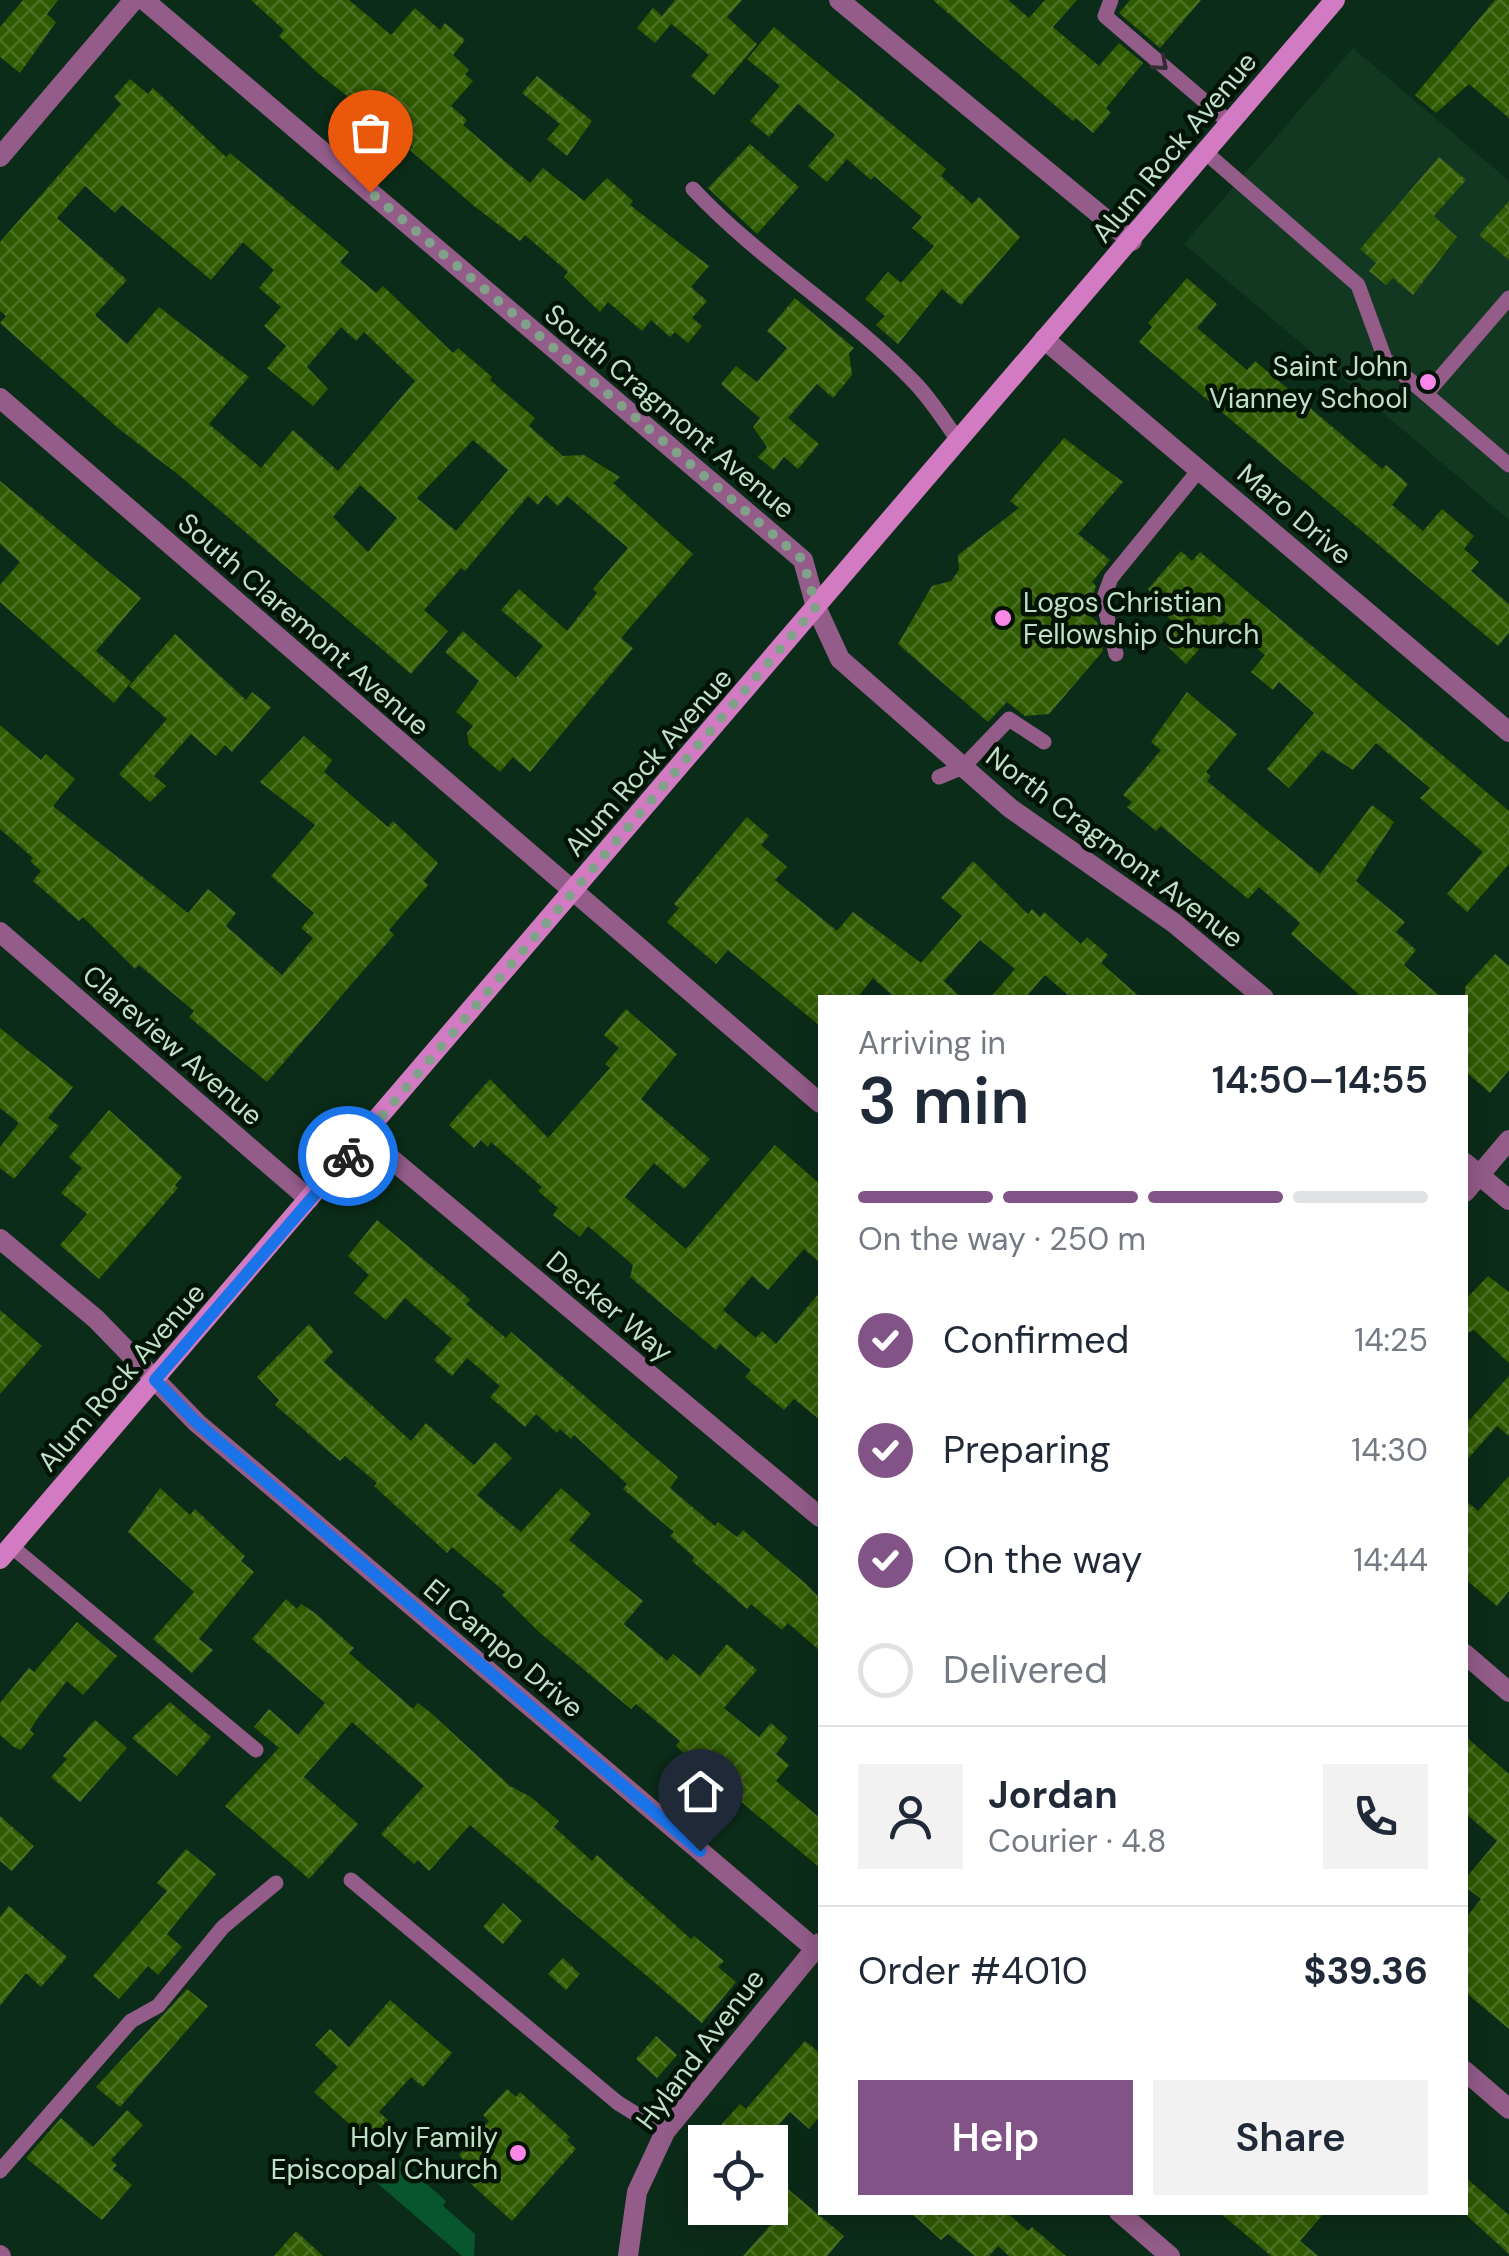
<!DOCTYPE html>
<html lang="en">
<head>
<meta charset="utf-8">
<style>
  :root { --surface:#fff; --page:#f2f2f3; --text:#1f2937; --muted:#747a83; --line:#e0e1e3; --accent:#825386 }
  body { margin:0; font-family:"DM Sans",sans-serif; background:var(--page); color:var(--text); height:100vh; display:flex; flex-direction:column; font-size:38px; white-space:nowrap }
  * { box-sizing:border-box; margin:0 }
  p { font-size:32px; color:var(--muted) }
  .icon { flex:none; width:55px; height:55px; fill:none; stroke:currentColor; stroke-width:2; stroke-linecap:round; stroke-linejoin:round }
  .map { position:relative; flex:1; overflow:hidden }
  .details { position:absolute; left:818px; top:995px; width:650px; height:1220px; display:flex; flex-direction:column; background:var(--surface); border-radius:0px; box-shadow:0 5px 25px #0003 }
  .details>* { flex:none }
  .controls { position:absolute; left:688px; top:2125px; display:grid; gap:20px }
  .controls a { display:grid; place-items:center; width:100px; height:100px; border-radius:0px; background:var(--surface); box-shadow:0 5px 25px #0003; font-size:50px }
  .pin { position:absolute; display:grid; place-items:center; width:85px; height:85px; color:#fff; margin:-102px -42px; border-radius:50% 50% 50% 0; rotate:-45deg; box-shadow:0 0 10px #0007 }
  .pin .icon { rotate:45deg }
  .courier { position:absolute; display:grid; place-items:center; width:100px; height:100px; margin:-50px; border:8px solid #1a73e8; border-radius:50%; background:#fff; color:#222; box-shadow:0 2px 12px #0007 }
  .overview em { font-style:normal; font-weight:600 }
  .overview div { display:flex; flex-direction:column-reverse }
  .overview { display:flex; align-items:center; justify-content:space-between; height:170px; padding:0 40px }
  h1 { font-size:65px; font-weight:600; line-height:75px }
  .bar { display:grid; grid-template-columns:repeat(4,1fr); gap:15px 10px; align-content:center; height:120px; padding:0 40px }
  .bar i { height:12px; border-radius:8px; background:var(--line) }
  .bar .active { background:var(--accent) }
  .bar p { grid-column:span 4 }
  .line { display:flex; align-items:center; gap:25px; padding:0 40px; border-top:2px solid var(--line) }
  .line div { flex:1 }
  .round { display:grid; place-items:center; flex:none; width:105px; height:105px; border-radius:0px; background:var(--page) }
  ol { padding:0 40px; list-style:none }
  li { display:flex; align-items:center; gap:30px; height:110px }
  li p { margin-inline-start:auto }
  li .icon { padding:10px; border-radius:50%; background:var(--accent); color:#fff; stroke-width:4 }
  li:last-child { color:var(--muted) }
  li i { width:55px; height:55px; border:5px solid var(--line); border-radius:50% }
  .action { display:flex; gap:20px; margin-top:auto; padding:20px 40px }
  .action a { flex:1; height:115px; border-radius:0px; background:var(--accent); color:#fff; font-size:40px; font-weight:600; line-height:115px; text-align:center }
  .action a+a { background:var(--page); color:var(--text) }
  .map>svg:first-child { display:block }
  .built { fill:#133821 }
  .green { fill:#08562e }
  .building { fill:url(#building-cross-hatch); fill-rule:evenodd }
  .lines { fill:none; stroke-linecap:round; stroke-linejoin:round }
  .service { stroke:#935c89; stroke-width:15 }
  .minor { stroke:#935c89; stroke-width:20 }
  .tertiary { stroke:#935c89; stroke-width:20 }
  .secondary { stroke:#d27ac2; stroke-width:20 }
  .oneway { stroke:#332d33 }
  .done { stroke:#81a18b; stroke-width:10; stroke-dasharray:0 18 }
  .route { stroke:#1a73e8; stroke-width:12 }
  .poi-dot { fill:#fa87e7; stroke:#001305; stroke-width:4 }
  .labels { text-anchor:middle; stroke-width:9; stroke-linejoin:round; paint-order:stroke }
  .street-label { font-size:28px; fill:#c1e0c9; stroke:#001305 }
  .poi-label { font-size:28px; fill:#c1e0c9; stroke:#001305; text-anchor:end }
</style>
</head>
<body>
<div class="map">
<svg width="1509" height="2256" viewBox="0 0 1509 2256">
  <defs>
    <pattern id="building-cross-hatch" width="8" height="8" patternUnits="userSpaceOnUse" patternTransform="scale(2.5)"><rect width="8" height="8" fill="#305a01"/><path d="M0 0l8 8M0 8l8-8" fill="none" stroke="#4c7125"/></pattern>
  </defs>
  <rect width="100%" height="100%" fill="#0b2c18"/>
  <path class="built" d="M 1353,48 L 1509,181 L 1509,520 L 1184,244 Z"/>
  <path class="green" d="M 398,2159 L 446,2201 L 443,2206 L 475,2234 L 474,2256 L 462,2256 L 377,2183 Z"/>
  <path class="building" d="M 23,0 L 58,0 L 47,14 L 56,22 L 20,73 L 0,57 L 0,27 Z
    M 251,0 L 349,0 L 391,35 L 415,8 L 440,30 L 445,23 L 465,40 L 453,55 L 469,70 L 465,74 L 473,81 L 451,106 L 467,120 L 463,125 L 530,183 L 543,168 L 584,201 L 607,178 L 633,201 L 630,205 L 709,266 L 691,287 L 707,301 L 692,318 L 702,326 L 688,343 L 675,332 L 670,337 L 651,320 L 642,331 L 608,302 L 600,312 L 564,277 L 568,272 L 525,235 L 520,241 L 474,206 L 410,150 L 413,147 L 319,74 L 279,36 L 284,30 Z
    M 675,0 L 742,0 L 727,17 L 757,44 L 714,95 L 691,76 L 709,55 L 662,16 Z
    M 933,0 L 1008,0 L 1029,18 L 1045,0 L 1077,0 L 1053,27 L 1099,66 L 1119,43 L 1143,63 L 1106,108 L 1111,113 L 1093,133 L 1076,118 L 1073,121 Z
    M 1130,0 L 1201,0 L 1160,48 L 1119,13 Z
    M 1495,0 L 1509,0 L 1509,118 L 1469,84 L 1436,113 L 1415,95 Z
    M 653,8 L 671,24 L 655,43 L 637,28 Z
    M 774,27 L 946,169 L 941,176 L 972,204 L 979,197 L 1020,237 L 961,305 L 942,289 L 898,344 L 876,325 L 885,316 L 865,299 L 888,272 L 901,283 L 934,246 L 912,228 L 922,217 L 874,176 L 871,180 L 847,159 L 827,182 L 808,166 L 835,135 L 798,104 L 769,137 L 750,121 L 780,86 L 747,59 Z
    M 537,76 L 592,121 L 567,156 L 547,139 L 560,124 L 522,93 Z
    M 130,79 L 148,94 L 153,88 L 226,157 L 230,153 L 349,252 L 340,262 L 376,293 L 383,286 L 453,353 L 458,348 L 492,377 L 490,380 L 535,418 L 529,426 L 563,456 L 584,455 L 620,477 L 613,483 L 693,554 L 621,638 L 633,648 L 530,772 L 513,757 L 500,772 L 469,745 L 467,733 L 473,726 L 456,712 L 479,681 L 445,652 L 463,631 L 516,678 L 543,646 L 501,610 L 519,589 L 567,631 L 597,593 L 593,589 L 628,548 L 567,496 L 558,506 L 546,495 L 538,505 L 528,496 L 465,571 L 461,568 L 424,610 L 448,631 L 411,674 L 180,476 L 118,428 L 0,323 L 6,316 L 0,311 L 0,242 L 121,104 L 114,97 ZM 85,186 L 115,213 L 122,205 L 211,280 L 243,242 L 274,270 L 259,288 L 281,307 L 264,326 L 286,346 L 267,368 L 313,406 L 328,389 L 307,367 L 341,327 L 356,341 L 364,332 L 415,381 L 338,471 L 293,430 L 261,468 L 209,424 L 249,377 L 159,307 L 127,344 L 95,315 L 127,280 L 57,218 ZM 473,440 L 508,470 L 456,531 L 417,498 ZM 360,485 L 397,518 L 368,552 L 333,517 Z
    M 750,144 L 799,187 L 757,234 L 708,188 Z
    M 1439,157 L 1466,180 L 1434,216 L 1457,237 L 1413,295 L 1393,278 L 1386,285 L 1369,271 L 1376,263 L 1360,249 Z
    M 1509,201 L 1509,260 L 1479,235 Z
    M 1187,278 L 1217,304 L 1197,328 L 1247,370 L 1255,361 L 1382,469 L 1386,465 L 1408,484 L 1392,505 L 1423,531 L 1442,509 L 1474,536 L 1464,549 L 1479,562 L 1471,571 L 1509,604 L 1509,633 L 1498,646 L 1139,342 L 1152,327 L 1148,323 Z
    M 795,298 L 854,348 L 849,353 L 852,375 L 833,398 L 817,384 L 788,418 L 819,444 L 798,469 L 784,457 L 774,470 L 758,457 L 767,447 L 753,427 L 760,418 L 721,384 L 736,366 L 757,382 L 787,348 L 767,331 Z
    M 1064,438 L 1123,482 L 1078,534 L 1110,560 L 1092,582 L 1096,586 L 1092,600 L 1083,610 L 1097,622 L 1103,651 L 1049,714 L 1025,716 L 1007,702 L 988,722 L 898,644 L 932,586 L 951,581 L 959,570 L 958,555 L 1019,508 L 1010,501 Z
    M 0,481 L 141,598 L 96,651 L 131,682 L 114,703 L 0,602 L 0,585 L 20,562 L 0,544 Z
    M 1181,551 L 1192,561 L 1200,552 L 1509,811 L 1509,864 L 1467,912 L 1447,894 L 1483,852 L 1420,798 L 1430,788 L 1376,743 L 1353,770 L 1322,750 L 1289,788 L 1267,769 L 1314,713 L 1279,682 L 1273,690 L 1251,672 L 1265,655 L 1224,621 L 1186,664 L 1164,643 L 1179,627 L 1148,599 L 1153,594 L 1148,589 Z
    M 175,634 L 246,700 L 252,692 L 271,707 L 232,752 L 225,745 L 216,756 L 191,734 L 154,776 L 166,786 L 150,802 L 119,774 L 167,719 L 129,686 Z
    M 1187,692 L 1237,734 L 1206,772 L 1211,776 L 1207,781 L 1320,874 L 1372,805 L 1394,822 L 1356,881 L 1405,922 L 1396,932 L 1416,950 L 1404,965 L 1442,998 L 1363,998 L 1291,934 L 1300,923 L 1259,887 L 1248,899 L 1161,826 L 1156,831 L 1127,807 L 1132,802 L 1123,795 L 1161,750 L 1151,742 Z
    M 0,725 L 41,760 L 46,754 L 75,779 L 53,806 L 188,913 L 208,889 L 236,913 L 226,926 L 282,975 L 313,938 L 301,928 L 314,913 L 271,876 L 315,825 L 260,782 L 304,736 L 332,760 L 324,772 L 388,827 L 393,821 L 438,863 L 424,881 L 428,885 L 389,930 L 394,935 L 267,1082 L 189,1017 L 194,1011 L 139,965 L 135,969 L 83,917 L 79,921 L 33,881 L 41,871 L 30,861 L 33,858 L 0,829 Z
    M 747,817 L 769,836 L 761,845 L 787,867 L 775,880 L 837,931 L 853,912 L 921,963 L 962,916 L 941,898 L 973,861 L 1028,914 L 1032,909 L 1040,917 L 1044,912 L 1081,944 L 1087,937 L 1108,955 L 1101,963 L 1141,998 L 1071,998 L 1045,975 L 1025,998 L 990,998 L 1015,969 L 980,940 L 944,981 L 962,998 L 895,998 L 873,978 L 857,998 L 820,998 L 820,1026 L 728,950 L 716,964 L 667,922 L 679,908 L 674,904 Z
    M 1495,954 L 1509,966 L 1509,1070 L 1490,1093 L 1465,1071 L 1465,987 Z
    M 626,1009 L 677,1054 L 641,1099 L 710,1159 L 684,1189 L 654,1163 L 625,1197 L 686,1249 L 775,1145 L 820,1184 L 820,1263 L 804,1249 L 768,1290 L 752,1276 L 723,1310 L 756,1338 L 762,1331 L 776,1344 L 820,1292 L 820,1420 L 794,1399 L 784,1410 L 745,1377 L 751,1370 L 720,1344 L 716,1350 L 630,1277 L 633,1265 L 588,1226 L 580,1237 L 553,1215 L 558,1208 L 538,1191 L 542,1187 L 491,1142 L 488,1147 L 481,1140 L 474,1148 L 449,1125 L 490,1079 L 548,1138 L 610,1068 L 605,1064 L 619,1048 L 604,1035 Z
    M 0,1028 L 73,1087 L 48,1118 L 59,1126 L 14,1179 L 0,1168 L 0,1147 L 19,1123 L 0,1108 Z
    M 109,1110 L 182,1177 L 175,1185 L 178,1188 L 99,1279 L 60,1245 L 87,1214 L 61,1193 L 82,1168 L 69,1157 Z
    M 377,1220 L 462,1292 L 470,1300 L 466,1304 L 506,1338 L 511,1332 L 678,1477 L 670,1488 L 715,1526 L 718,1522 L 737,1537 L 743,1530 L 806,1584 L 820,1598 L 820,1651 L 788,1623 L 782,1630 L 751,1604 L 747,1609 L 692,1561 L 694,1557 L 670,1536 L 674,1532 L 623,1489 L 627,1484 L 574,1435 L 571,1439 L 560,1429 L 557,1433 L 536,1414 L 525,1427 L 490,1397 L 500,1386 L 467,1358 L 452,1376 L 434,1360 L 452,1339 L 405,1298 L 386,1320 L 354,1293 L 369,1275 L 348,1256 Z
    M 1488,1276 L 1509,1292 L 1509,1363 L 1474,1330 L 1465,1334 L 1465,1300 Z
    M 0,1310 L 42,1346 L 0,1394 Z
    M 309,1324 L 333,1352 L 324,1362 L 411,1441 L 426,1423 L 474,1465 L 495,1442 L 512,1458 L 477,1495 L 521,1532 L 561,1488 L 591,1514 L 569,1540 L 643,1601 L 624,1624 L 667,1661 L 673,1654 L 700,1676 L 727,1644 L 757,1670 L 724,1708 L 759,1737 L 771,1723 L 788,1738 L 776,1754 L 789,1765 L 776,1781 L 820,1818 L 820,1868 L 688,1757 L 676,1746 L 680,1741 L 636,1704 L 631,1709 L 539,1632 L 502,1595 L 505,1592 L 452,1547 L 447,1553 L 374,1486 L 377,1483 L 345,1456 L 340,1461 L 275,1405 L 279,1400 L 257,1377 Z
    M 1509,1376 L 1509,1436 L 1497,1426 L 1465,1462 L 1465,1425 Z
    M 1509,1476 L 1509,1591 L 1497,1606 L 1465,1579 L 1465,1500 L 1478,1511 Z
    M 160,1488 L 190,1515 L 195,1509 L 245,1556 L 241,1561 L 254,1572 L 199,1639 L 213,1650 L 192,1673 L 153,1639 L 194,1592 L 128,1532 Z
    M 286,1599 L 297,1609 L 301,1604 L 315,1613 L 354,1648 L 349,1653 L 413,1709 L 418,1703 L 431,1713 L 510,1786 L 531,1797 L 559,1821 L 554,1827 L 592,1861 L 597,1855 L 691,1939 L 694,1936 L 724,1961 L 718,1967 L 736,1982 L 702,2023 L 470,1825 L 429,1871 L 418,1860 L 414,1864 L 381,1834 L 424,1786 L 352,1722 L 304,1777 L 358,1824 L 309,1879 L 225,1806 L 279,1748 L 254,1727 L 269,1709 L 298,1735 L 325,1703 L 252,1639 Z
    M 77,1622 L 117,1656 L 83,1695 L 67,1681 L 39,1716 L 30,1730 L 34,1734 L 21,1750 L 14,1747 L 0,1735 L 0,1703 L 29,1668 L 34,1672 Z
    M 170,1702 L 211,1737 L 177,1776 L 132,1738 Z
    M 95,1720 L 127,1748 L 80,1802 L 51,1777 L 67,1759 L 63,1756 Z
    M 1465,1736 L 1509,1774 L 1509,2029 L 1465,1992 L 1465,1919 L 1481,1899 L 1465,1887 L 1465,1879 L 1497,1841 L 1465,1813 Z
    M 0,1816 L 34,1846 L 12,1871 L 0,1861 Z
    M 186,1849 L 216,1874 L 167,1934 L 182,1947 L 158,1975 L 148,1966 L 119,1999 L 93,1976 L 167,1891 L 157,1883 Z
    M 503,1903 L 522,1921 L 503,1944 L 483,1927 Z
    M 9,1906 L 67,1957 L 41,1987 L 26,1973 L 0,2006 L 0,1917 Z
    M 563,1958 L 580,1974 L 566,1990 L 548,1974 Z
    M 187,1989 L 208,2006 L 120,2107 L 96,2087 Z
    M 390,2000 L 452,2053 L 423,2087 L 411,2077 L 379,2112 L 388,2120 L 368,2141 L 314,2092 L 338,2067 L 315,2045 L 330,2029 L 349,2047 Z
    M 656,2036 L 677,2055 L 657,2078 L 636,2059 Z
    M 805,2041 L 820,2053 L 820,2116 L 809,2129 L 790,2112 L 764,2142 L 739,2142 L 720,2126 L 740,2104 L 746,2109 Z
    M 507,2089 L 516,2097 L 520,2092 L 570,2137 L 567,2140 L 576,2149 L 512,2221 L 460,2174 L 468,2164 L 459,2155 L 489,2121 L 483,2115 Z
    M 127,2110 L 143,2125 L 111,2160 L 117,2165 L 113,2169 L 132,2185 L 102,2220 L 26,2158 L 61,2118 L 93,2147 Z
    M 770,2174 L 844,2236 L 827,2256 L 743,2256 L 773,2222 Z
    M 1465,2177 L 1509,2215 L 1509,2254 L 1465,2214 Z
    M 910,2212 L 1006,2212 L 1028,2231 L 1032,2227 L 1066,2256 L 1009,2256 L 998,2246 L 989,2256 L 975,2256 L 948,2234 L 941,2240 Z
    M 1219,2212 L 1325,2212 L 1300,2241 L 1318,2256 L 1271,2256 Z
    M 296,2231 L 323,2256 L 274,2256 Z"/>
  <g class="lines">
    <path class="service" d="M 1111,0 L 1105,16 L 1230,123
      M 1205,152 L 1358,285 L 1385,359 L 1509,465
      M 693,189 C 760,261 848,313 916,384 C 932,401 945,422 958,440
      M 1426,394 L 1509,298
      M 1116,654 L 1103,600 L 1111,578 L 1199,470
      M 939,777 L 963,767 L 1009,719 L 1044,742
      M 11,1546 L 256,1750
      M 351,1880 L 618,2103 L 665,2132
      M 0,2171 L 131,2021 L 158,2006 L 223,1927 L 276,1883"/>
    <path class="minor" d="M 144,0 L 803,560 L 816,607 L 840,659 L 1010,808 L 1174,923 L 1264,998
      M 839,0 L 1132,241
      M 0,157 L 134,0
      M 1044,339 L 1509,732
      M 0,398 L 820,1103
      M 0,932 L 309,1199
      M 365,1137 L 820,1517
      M 1465,1163 L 1509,1200
      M 1465,1192 L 1509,1140
      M 0,1239 L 96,1319 L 197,1423 L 820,1953
      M 1465,1654 L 1509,1692
      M 1465,2071 L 1509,2109
      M 1119,2212 L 1170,2256
      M 628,2256 L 637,2192 L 665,2132 L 820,1943"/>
    <path class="tertiary" d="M 0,2255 L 1,2256"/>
    <path class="secondary" d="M 0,1559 L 1335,0"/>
  </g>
  <defs><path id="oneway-chevron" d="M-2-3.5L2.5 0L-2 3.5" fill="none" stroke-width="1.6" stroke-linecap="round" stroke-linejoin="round" transform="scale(2.5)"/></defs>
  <use class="oneway" href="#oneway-chevron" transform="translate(1161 64) rotate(41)"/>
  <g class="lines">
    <path class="done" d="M 348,1156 L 816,607 L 803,560 L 370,192"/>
    <path class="route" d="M 348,1156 L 155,1380 L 196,1422 L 700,1851"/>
  </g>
  <g class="poi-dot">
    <circle cx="1428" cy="382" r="10"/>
    <circle cx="1003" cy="618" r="10"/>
    <circle cx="518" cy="2153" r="10"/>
  </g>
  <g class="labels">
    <g class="street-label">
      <text transform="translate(1174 147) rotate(-50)" y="10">Alum Rock Avenue</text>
      <text transform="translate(670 411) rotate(40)" y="10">South Cragmont Avenue</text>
      <text transform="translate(1295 514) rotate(40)" y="10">Maro Drive</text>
      <text transform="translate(304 624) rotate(41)" y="10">South Claremont Avenue</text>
      <text transform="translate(648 762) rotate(-49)" y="10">Alum Rock Avenue</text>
      <text transform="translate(1115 847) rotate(37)" y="10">North Cragmont Avenue</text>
      <text transform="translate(173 1045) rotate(41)" y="10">Clareview Avenue</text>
      <text transform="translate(610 1306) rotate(40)" y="10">Decker Way</text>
      <text transform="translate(121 1377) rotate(-49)" y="10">Alum Rock Avenue</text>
      <text transform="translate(504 1648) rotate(40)" y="10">El Campo Drive</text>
      <text transform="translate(700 2049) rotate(-53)" y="10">Hyland Avenue</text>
    </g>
    <g class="poi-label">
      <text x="1408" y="376">Saint John<tspan x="1408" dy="32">Vianney School</tspan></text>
      <text x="1023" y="612" text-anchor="start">Logos Christian<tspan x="1023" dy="32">Fellowship Church</tspan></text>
      <text x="498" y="2147">Holy Family<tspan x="498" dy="32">Episcopal Church</tspan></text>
    </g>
  </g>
</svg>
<div class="controls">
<a><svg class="icon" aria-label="locate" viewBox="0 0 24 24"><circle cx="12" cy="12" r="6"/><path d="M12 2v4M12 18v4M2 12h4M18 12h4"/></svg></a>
</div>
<div class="pin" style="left:370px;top:192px;background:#ea580c"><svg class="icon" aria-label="bag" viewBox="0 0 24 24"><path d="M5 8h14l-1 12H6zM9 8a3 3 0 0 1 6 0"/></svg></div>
<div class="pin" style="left:700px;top:1851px;background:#1f2937"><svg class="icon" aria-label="home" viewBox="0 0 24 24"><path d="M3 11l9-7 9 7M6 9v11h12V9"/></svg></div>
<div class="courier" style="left:348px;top:1156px"><svg class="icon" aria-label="bike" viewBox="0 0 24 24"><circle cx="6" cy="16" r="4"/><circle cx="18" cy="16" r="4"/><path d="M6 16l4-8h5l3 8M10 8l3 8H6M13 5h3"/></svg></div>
<section class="details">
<div class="overview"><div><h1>3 min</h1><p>Arriving in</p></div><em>14:50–14:55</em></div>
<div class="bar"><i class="active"></i><i class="active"></i><i class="active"></i><i></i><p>On the way · 250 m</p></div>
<ol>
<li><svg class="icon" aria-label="check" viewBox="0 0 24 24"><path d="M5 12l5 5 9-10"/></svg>Confirmed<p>14:25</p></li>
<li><svg class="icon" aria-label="check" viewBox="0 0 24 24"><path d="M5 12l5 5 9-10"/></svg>Preparing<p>14:30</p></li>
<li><svg class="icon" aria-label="check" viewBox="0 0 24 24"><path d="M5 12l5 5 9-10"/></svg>On the way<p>14:44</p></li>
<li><i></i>Delivered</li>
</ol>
<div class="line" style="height:180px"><a class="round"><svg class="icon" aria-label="person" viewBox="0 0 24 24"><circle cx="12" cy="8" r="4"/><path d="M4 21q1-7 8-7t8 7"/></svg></a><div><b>Jordan</b><p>Courier · 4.8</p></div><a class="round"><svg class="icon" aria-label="phone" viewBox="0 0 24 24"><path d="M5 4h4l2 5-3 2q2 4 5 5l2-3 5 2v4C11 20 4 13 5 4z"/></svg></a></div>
<div class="line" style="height:130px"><div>Order #4010</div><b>$39.36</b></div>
<div class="action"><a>Help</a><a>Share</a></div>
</section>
</div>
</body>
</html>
